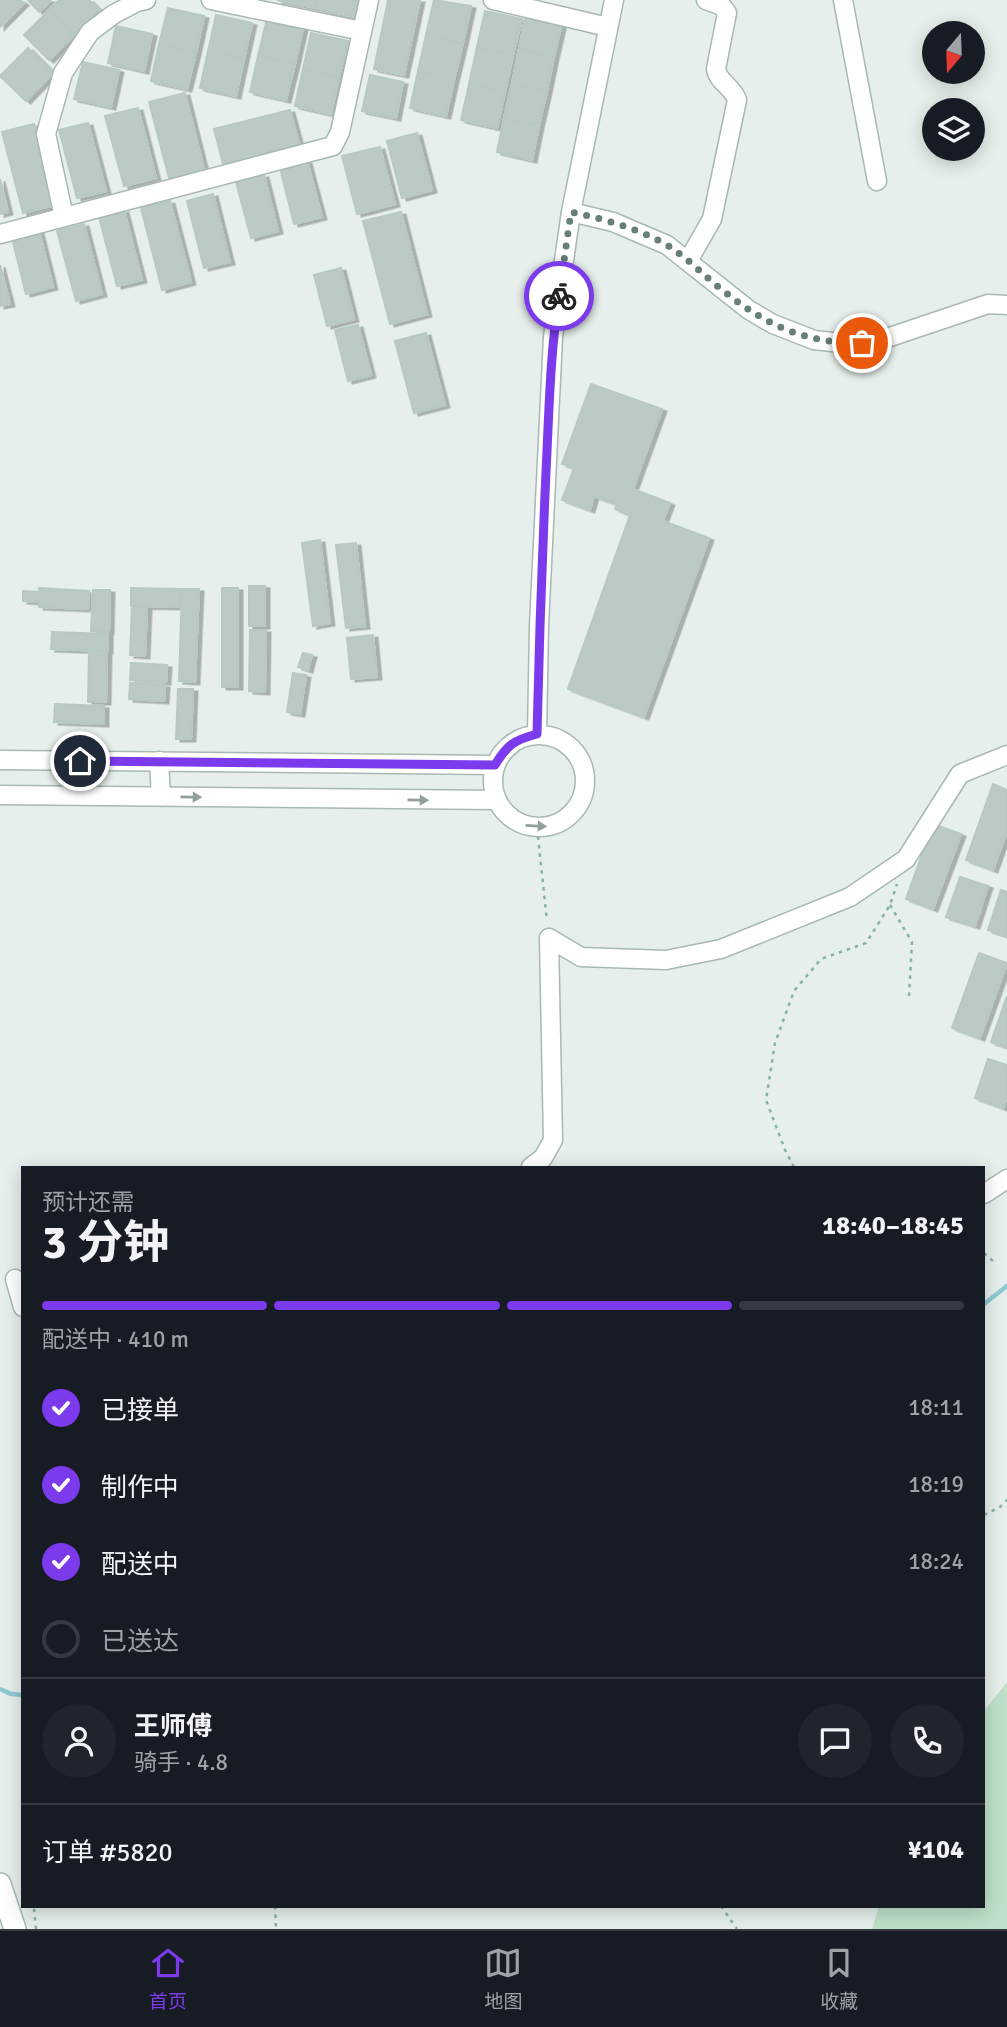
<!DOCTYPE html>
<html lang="zh">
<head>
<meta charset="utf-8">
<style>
  :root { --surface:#171b24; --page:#20242c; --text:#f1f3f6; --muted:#9ea1a6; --line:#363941; --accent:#7c3aed }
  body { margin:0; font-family:Signika,"Noto Sans SC",sans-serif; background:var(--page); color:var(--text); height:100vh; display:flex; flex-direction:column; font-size:26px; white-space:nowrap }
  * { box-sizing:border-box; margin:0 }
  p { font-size:23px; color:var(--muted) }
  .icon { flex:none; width:38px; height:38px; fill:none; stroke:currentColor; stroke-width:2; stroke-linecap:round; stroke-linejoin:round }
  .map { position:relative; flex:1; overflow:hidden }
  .details { position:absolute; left:21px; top:1166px; width:964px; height:742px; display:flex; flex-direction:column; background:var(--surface); border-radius:0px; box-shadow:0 4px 18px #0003 }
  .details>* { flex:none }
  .needle { width:46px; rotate:199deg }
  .tools { position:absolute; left:922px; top:21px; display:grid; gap:14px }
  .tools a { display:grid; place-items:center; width:63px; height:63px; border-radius:50%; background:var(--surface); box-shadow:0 4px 18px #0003; font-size:35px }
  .pin { position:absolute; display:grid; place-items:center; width:60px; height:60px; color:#fff; margin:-30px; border:4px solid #fff; border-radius:50%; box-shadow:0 2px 7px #0007 }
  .courier { position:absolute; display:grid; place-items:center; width:70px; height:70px; margin:-35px; border:5px solid #7c3aed; border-radius:50%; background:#fff; color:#222; box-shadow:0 2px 9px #0007 }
  .headline em { font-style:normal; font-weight:700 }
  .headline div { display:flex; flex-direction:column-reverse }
  .headline { display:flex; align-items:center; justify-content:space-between; height:119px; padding:0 21px }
  h1 { font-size:46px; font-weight:700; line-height:52px }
  .bar { display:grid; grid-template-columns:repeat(4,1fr); gap:10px 7px; align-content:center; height:84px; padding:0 21px }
  .bar i { height:9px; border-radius:5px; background:var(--line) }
  .bar .current { background:var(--accent) }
  .bar p { grid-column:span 4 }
  .line { display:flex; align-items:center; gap:18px; padding:0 21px; border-top:2px solid var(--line) }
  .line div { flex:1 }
  .round { display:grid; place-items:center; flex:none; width:74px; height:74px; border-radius:37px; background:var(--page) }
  ol { padding:0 21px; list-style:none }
  li { display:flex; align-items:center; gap:21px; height:77px }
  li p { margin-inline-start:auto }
  li .icon { padding:7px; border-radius:50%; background:var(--accent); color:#fff; stroke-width:4 }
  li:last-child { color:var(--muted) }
  li i { width:38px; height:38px; border:4px solid var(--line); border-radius:50% }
  .tab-bar { display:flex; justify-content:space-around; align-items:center; height:98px; border-top:2px solid var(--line); background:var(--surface); font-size:19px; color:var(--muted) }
  .tab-bar a { display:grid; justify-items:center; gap:4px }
  .tab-bar .current { color:var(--accent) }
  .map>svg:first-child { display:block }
  .green { fill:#bfe0c8 }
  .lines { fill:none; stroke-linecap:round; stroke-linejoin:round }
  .stream { stroke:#8ec9d4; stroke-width:4.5 }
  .building { fill:#bbcac4; stroke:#b8c9c2; stroke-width:2; filter:url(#shadow) }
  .minor-casing { stroke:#a8b8b2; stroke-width:21 }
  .secondary-casing { stroke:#a4bbb3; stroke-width:24 }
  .path { stroke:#86b3a5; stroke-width:2.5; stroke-dasharray:3.5 5; stroke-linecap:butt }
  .minor { stroke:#fff; stroke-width:18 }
  .secondary { stroke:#fff; stroke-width:21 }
  .oneway { fill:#92a09c }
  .done { stroke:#687f78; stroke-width:7; stroke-dasharray:0 12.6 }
  .route { stroke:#7c3aed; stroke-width:9 }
</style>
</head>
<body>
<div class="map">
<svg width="1007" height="1929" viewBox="0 0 1007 1929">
  <defs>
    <filter id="shadow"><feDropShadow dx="4.5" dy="2.5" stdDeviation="0" flood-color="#0004"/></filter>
  </defs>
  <rect width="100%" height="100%" fill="#e6efeb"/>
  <path class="green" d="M 1007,1682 L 1007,1929 L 872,1929 L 879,1906 L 984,1906 L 984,1711 Z"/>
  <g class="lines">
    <path class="stream" d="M 984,1304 L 1007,1286
      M 0,1689 L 11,1694 L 23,1695"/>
  </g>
  <path class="building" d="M 0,0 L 20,0 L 24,3 L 0,27 Z
    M 28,0 L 51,0 L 39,12 Z
    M 59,0 L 89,0 L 99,10 L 74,35 L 49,10 Z
    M 277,0 L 317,0 L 316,8 Z
    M 317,0 L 358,0 L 355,17 L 316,8 Z
    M 388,0 L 420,0 L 404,75 L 374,69 Z
    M 434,0 L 471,6 L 463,43 L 426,35 Z
    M 168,8 L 204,16 L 196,53 L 159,44 Z
    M 49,10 L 74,35 L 49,60 L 24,35 Z
    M 485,11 L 522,19 L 513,55 L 477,47 Z
    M 216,15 L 252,23 L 244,59 L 208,51 Z
    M 526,15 L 562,23 L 554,57 L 519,49 Z
    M 267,19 L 303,28 L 295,64 L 258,56 Z
    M 116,26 L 152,34 L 144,71 L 108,63 Z
    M 311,33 L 348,41 L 339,77 L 303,69 Z
    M 426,35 L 463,43 L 454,80 L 418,71 Z
    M 159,44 L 196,53 L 187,89 L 151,81 Z
    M 477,47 L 513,55 L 505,92 L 469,84 Z
    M 28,48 L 53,73 L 26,101 L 0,76 Z
    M 519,49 L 554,57 L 547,91 L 512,84 Z
    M 208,51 L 244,59 L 236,96 L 200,88 Z
    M 258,56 L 295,64 L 286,100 L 250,92 Z
    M 83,62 L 119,70 L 111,107 L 74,99 Z
    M 303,69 L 339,77 L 331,114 L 295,106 Z
    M 418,71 L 454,80 L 446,116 L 410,108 Z
    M 370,75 L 403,82 L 396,118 L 362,111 Z
    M 469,84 L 505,92 L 497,128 L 461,120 Z
    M 512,84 L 547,91 L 539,126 L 504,118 Z
    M 185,93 L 204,169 L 169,178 L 149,102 Z
    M 138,108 L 156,178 L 124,186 L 105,116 Z
    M 290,110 L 299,144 L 223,164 L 214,129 Z
    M 504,118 L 539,126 L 532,160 L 497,152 Z
    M 88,123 L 106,191 L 77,198 L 59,130 Z
    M 34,124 L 55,205 L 23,213 L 2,132 Z
    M 417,133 L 432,190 L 402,198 L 387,141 Z
    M 380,147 L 395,204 L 357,214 L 342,156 Z
    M 307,161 L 322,217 L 294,224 L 280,168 Z
    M 264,175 L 278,231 L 251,238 L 236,182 Z
    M 0,179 L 8,212 L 0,214 Z
    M 213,194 L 230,262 L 204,268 L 187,201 Z
    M 170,201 L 191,282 L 162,290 L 141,208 Z
    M 124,210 L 142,280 L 117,286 L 99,217 Z
    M 401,212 L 427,314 L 390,324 L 363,221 Z
    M 84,224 L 102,294 L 76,301 L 57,231 Z
    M 39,231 L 53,287 L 26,294 L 12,238 Z
    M 0,265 L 10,304 L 0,306 Z
    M 341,268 L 354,319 L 327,326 L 314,275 Z
    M 358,325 L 371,375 L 348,381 L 335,330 Z
    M 426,333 L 445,405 L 414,413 L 395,341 Z
    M 591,384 L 662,409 L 633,489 L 670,503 L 663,521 L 709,538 L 644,717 L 568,689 L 630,515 L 615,509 L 617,504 L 594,496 L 590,510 L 562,500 L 574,468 L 562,464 Z
    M 320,540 L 330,623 L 313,626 L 302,543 Z
    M 356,543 L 365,626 L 346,628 L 336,545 Z
    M 249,586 L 265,586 L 265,626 L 249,626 Z
    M 39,588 L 89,591 L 88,609 L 39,607 L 39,602 L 23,601 L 23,591 L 39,592 Z
    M 131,588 L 180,589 L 180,607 L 131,606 Z
    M 222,588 L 238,588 L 238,687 L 222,687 Z
    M 182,589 L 199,589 L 195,682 L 179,681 Z
    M 93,590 L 110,590 L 109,632 L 91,631 Z
    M 132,606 L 147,607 L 145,656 L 130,655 Z
    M 250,630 L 266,630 L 265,692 L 249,691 Z
    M 52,632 L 108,634 L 108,651 L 51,649 Z
    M 373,635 L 377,677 L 351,679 L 347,638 Z
    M 89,651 L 107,651 L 106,702 L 88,702 Z
    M 303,653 L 312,655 L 308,670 L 298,667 Z
    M 131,663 L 167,665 L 166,682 L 130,680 Z
    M 293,673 L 306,675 L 300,714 L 287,712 Z
    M 130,683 L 165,685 L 164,701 L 129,699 Z
    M 178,689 L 193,689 L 191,739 L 176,739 Z
    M 55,704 L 104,706 L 104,724 L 54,722 Z
    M 993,784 L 1007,790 L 1007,831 L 993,870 L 966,860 Z
    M 933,824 L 961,834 L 933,909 L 906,899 Z
    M 960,877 L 988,886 L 975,926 L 946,917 Z
    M 1001,890 L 1007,892 L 1007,936 L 988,930 Z
    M 979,953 L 1007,963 L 980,1038 L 952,1028 Z
    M 1007,996 L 1007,1047 L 991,1042 Z
    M 988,1059 L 1007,1065 L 1007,1097 L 1003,1108 L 975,1098 Z"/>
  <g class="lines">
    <g class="minor-casing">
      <path id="minor" d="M 211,0 L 362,31
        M 493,0 L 608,27
        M 843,0 L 877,181
        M 571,212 L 613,222 L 667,245 L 749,310 L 773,324 L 814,340 L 841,343 L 884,339 L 988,304 L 1007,305
        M 64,217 L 46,134 L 63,73 L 90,32 L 114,14 L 137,2 L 146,0
        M 0,234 L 333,146 L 340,132 L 369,0
        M 688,261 L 712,219 L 737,100 C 733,87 718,82 716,69 L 727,13 L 722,6 L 706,0
        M493 781a46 46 0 1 1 92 0a46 46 0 1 1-92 0Z
        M 537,735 L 539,626 L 553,337 L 571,212 L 614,0
        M 0,760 L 495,765
        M 159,761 L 161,797
        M 0,795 L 496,800
        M 549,938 L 581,957 L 666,960 L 721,949 L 850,897 L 906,859 L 960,774 L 1007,755
        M 531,1167 L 543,1158 L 553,1140 L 549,938
        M 984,1194 L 1007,1179
        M 15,1279 L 23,1307"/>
    </g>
    <g class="secondary-casing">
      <path id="secondary" d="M 0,1884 L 15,1929"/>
    </g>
    <path class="path" d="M 537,828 L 547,921
      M 890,905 L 912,942 L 909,997
      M 794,1167 L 785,1150 L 766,1100 L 775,1043 L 794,991 L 821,959 L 866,943 L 890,905 L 897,884
      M 984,1253 L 993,1261
      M 984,1515 L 1000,1507 L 1007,1500
      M 275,1906 L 276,1929
      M 721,1906 L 737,1929
      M 36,1929 L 34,1910 L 39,1906"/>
    <use href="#minor" class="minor"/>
    <use href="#secondary" class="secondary"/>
  </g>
  <defs><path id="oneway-solid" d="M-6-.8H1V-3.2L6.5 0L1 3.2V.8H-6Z" transform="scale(1.75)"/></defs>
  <g class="oneway">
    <use href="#oneway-solid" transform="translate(191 797) rotate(1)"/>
    <use href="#oneway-solid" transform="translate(418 800) rotate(1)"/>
    <use href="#oneway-solid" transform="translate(536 826) rotate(3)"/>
  </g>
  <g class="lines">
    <path class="done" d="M 559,296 L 571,212 C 604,219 637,228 667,245 C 688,258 705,277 725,292 C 767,326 808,344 862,343"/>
    <path class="route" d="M 80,761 L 495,765 C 507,745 514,740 537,734 C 539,647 542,560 546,472 C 549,413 550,354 559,296"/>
  </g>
</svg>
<div class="tools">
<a><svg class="needle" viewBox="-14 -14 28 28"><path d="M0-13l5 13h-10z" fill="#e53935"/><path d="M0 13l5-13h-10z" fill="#9ea1a6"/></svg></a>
<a><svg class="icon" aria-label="layers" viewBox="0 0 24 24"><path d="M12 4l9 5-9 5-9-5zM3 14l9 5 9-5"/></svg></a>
</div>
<div class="pin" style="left:862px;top:343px;background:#ea580c"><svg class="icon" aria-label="bag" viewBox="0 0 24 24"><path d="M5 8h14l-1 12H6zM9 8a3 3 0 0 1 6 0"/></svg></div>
<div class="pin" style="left:80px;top:761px;background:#1f2937"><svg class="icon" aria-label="home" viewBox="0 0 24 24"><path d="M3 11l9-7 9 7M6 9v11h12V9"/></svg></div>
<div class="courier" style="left:559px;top:296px"><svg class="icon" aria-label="bike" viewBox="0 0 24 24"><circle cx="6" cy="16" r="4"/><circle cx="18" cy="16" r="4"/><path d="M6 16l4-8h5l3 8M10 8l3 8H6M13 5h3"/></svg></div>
<section class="details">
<div class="headline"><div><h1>3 分钟</h1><p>预计还需</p></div><em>18:40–18:45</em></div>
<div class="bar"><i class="current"></i><i class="current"></i><i class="current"></i><i></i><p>配送中 · 410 m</p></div>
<ol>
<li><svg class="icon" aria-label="check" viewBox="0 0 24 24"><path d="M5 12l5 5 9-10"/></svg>已接单<p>18:11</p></li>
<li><svg class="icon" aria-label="check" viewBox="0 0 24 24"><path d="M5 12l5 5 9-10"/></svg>制作中<p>18:19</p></li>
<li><svg class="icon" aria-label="check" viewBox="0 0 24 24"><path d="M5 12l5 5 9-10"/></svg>配送中<p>18:24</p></li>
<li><i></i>已送达</li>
</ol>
<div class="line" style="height:126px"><a class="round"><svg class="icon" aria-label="person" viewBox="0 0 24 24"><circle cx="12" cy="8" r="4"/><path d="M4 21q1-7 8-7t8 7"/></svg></a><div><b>王师傅</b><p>骑手 · 4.8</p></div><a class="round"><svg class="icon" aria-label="chat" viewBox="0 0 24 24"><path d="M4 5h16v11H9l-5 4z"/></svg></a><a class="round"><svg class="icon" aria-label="phone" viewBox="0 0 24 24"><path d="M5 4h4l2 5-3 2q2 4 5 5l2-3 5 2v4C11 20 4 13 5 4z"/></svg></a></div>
<div class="line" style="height:91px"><div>订单 #5820</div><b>¥104</b></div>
</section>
</div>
<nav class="tab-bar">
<a class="current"><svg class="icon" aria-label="home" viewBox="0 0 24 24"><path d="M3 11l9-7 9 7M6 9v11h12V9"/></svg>首页</a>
<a><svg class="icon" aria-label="map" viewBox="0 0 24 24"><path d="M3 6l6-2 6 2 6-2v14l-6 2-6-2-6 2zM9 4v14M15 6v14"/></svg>地图</a>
<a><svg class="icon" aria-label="saved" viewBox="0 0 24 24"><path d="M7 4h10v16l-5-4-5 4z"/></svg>收藏</a>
</nav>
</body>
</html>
